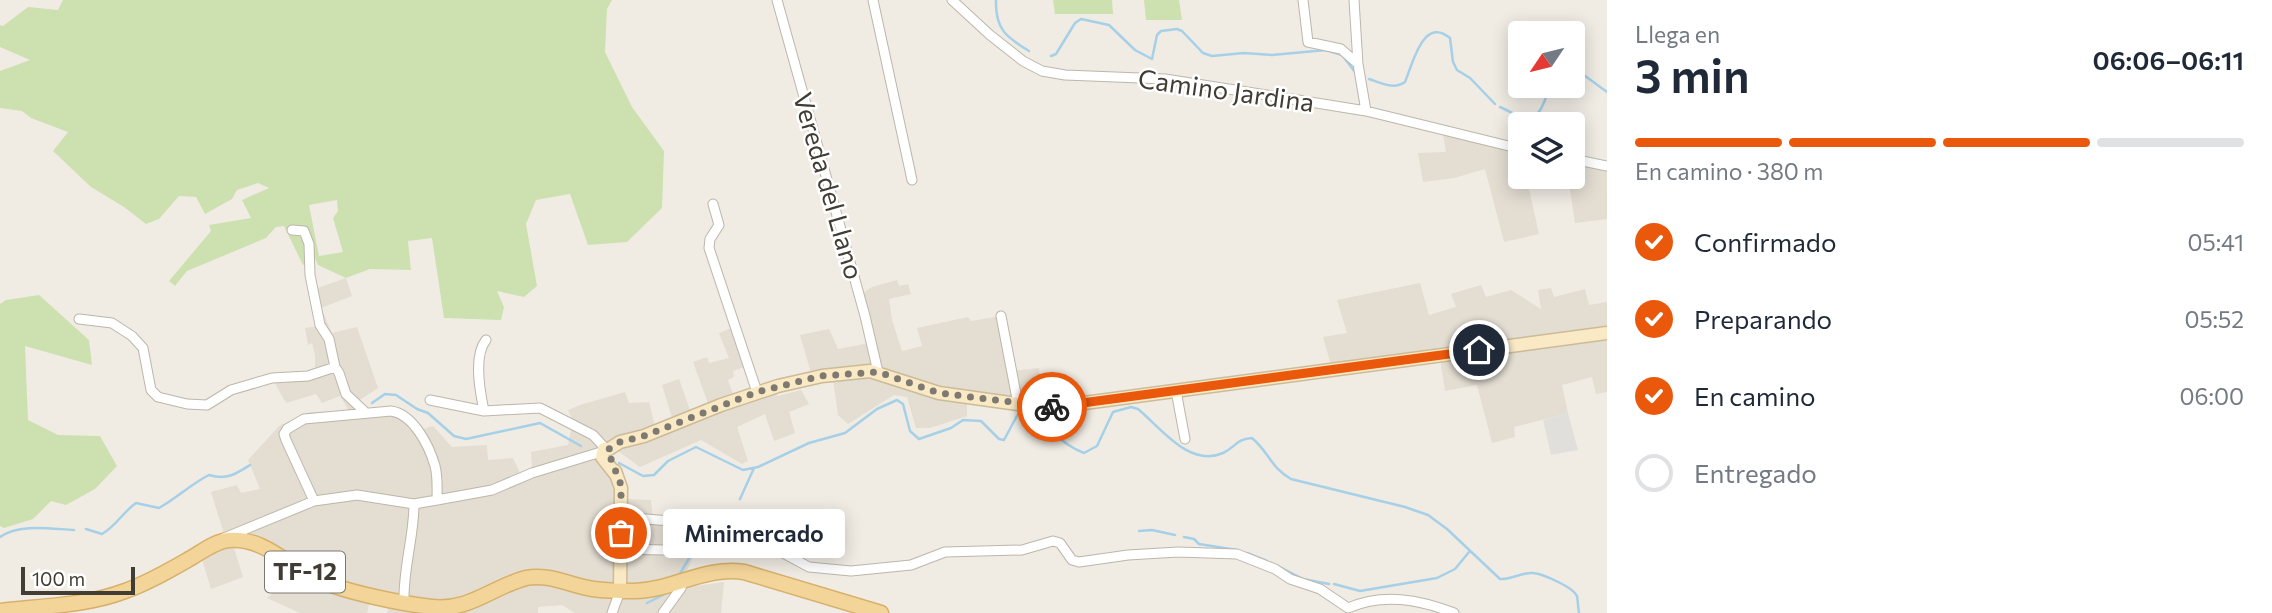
<!DOCTYPE html>
<html lang="es">
<head>
<meta charset="utf-8">
<style>
  :root { --surface:#fff; --page:#f6f6f7; --text:#1f2937; --muted:#747a83; --line:#e0e1e3; --accent:#ea580c }
  body { margin:0; font-family:Commissioner,sans-serif; background:var(--page); color:var(--text); height:100vh; display:flex; flex-direction:column; font-size:26px; white-space:nowrap }
  * { box-sizing:border-box; margin:0 }
  p { font-size:23px; color:var(--muted) }
  .icon { flex:none; width:38px; height:38px; fill:none; stroke:currentColor; stroke-width:2; stroke-linecap:round; stroke-linejoin:round }
  .map { position:relative; flex:1; overflow:hidden }
  .side { display:flex; flex-direction:column; background:var(--surface); width:665px }
  .side>* { flex:none }
  .needle { width:46px; rotate:235deg }
  .tools { position:absolute; left:1508px; top:21px; display:grid; gap:14px }
  .tools a { display:grid; place-items:center; width:77px; height:77px; border-radius:7px; background:var(--surface); box-shadow:0 4px 18px #0003; font-size:35px }
  .scale { position:absolute; left:21px; bottom:18px; width:114px; box-sizing:border-box; padding-left:7px; border:4px solid #413c34; border-top:0; font-size:19px; line-height:24px; white-space:nowrap; color:#413c34; -webkit-text-stroke:5px #fff; paint-order:stroke }
  .pin { position:absolute; display:grid; place-items:center; width:60px; height:60px; color:#fff; margin:-30px; border:4px solid #fff; border-radius:50%; box-shadow:0 2px 7px #0007 }
  .courier { position:absolute; display:grid; place-items:center; width:70px; height:70px; margin:-35px; border:5px solid #ea580c; border-radius:50%; background:#fff; color:#222; box-shadow:0 2px 9px #0007 }
  .bubble { position:absolute; height:49px; border-radius:7px; background:var(--surface); box-shadow:0 4px 18px #0003; font-size:23px; font-weight:600; line-height:49px; text-align:center }
  .overview em { font-style:normal; font-weight:600 }
  .overview div { display:flex; flex-direction:column-reverse }
  .overview { display:flex; align-items:center; justify-content:space-between; height:119px; padding:0 28px }
  h1 { font-size:46px; font-weight:600; line-height:52px }
  .bar { display:grid; grid-template-columns:repeat(4,1fr); gap:10px 7px; align-content:center; height:84px; padding:0 28px }
  .bar i { height:9px; border-radius:5px; background:var(--line) }
  .bar .on { background:var(--accent) }
  .bar p { grid-column:span 4 }
  ol { padding:0 28px; list-style:none }
  li { display:flex; align-items:center; gap:21px; height:77px }
  li p { margin-inline-start:auto }
  li .icon { padding:7px; border-radius:50%; background:var(--accent); color:#fff; stroke-width:4 }
  li:last-child { color:var(--muted) }
  li i { width:38px; height:38px; border:4px solid var(--line); border-radius:50% }
  main { display:flex; flex:1; min-height:0 }
  .map>svg:first-child { display:block }
  .residential { fill:#e3ddd2 }
  .green { fill:#cde1b0; fill-rule:evenodd }
  .parking { fill:#e1dfdc }
  .lines { fill:none; stroke-linecap:round; stroke-linejoin:round }
  .stream { stroke:#a5d0e8; stroke-width:2.5 }
  .street-casing { stroke:#bdb6aa; stroke-width:11 }
  .secondary-casing { stroke:#ccbb97; stroke-width:15 }
  .primary-casing { stroke:#d7b16b; stroke-width:17 }
  .street { stroke:#fff; stroke-width:9 }
  .secondary { stroke:#f9e9c5; stroke-width:12 }
  .primary { stroke:#f4d599; stroke-width:14 }
  .done { stroke:#7e7a72; stroke-width:7; stroke-dasharray:0 12.6 }
  .route { stroke:#ea580c; stroke-width:9 }
  .labels { text-anchor:middle; stroke-width:5; stroke-linejoin:round; paint-order:stroke }
  .shield { fill:#fff; stroke:#7a7671; stroke-width:2 }
  .shield-label { font-size:24px; font-weight:bold; fill:#413c34 }
  .street-label { font-size:26px; fill:#413c34; stroke:#fff }
</style>
</head>
<body>
<main>
<div class="map">
<svg width="1607" height="613" viewBox="0 0 1607 613">
  <rect width="100%" height="100%" fill="#f0ece4"/>
  <path class="residential" d="M 1443,134 L 1521,151 L 1521,177 L 1573,177 L 1573,162 L 1607,169 L 1607,219 L 1575,223 L 1569,183 L 1529,189 L 1539,234 L 1504,242 L 1485,169 L 1454,178 L 1423,182 L 1418,153 L 1446,152 Z
    M 346,278 L 352,296 L 321,308 L 332,333 L 357,327 L 378,388 L 355,403 L 364,411 L 399,412 L 423,429 L 433,426 L 452,447 L 487,445 L 488,460 L 513,458 L 520,473 L 532,469 L 531,452 L 568,445 L 573,421 L 568,410 L 580,405 L 625,392 L 629,403 L 649,402 L 655,427 L 673,421 L 662,385 L 679,379 L 691,413 L 709,406 L 693,362 L 707,357 L 709,363 L 729,358 L 719,333 L 734,327 L 747,366 L 733,371 L 734,377 L 728,380 L 735,400 L 773,387 L 778,396 L 801,390 L 809,404 L 789,412 L 795,433 L 774,441 L 765,414 L 737,427 L 748,461 L 742,464 L 701,440 L 640,467 L 618,451 L 610,449 L 603,458 L 624,499 L 651,500 L 653,519 L 681,524 L 679,535 L 701,540 L 682,581 L 682,588 L 724,582 L 721,613 L 575,613 L 562,605 L 538,607 L 538,613 L 387,613 L 389,605 L 370,600 L 367,613 L 300,613 L 267,598 L 300,570 L 276,554 L 233,545 L 243,577 L 211,589 L 200,553 L 225,537 L 211,492 L 237,485 L 241,493 L 260,489 L 248,460 L 279,426 L 310,412 L 349,411 L 340,396 L 322,403 L 316,394 L 286,403 L 272,378 L 309,376 L 315,368 L 315,355 L 312,343 L 308,345 L 305,328 L 319,326 L 312,290 Z
    M 897,280 L 899,286 L 908,284 L 911,294 L 889,299 L 892,320 L 902,351 L 922,346 L 917,328 L 968,317 L 971,321 L 1001,316 L 1012,371 L 1039,368 L 1042,406 L 967,403 L 967,416 L 930,428 L 916,428 L 907,397 L 894,395 L 848,424 L 838,415 L 832,372 L 811,373 L 800,335 L 829,329 L 838,349 L 875,342 L 863,293 L 872,287 Z
    M 1420,283 L 1429,315 L 1456,307 L 1451,294 L 1481,285 L 1486,297 L 1511,290 L 1541,309 L 1538,290 L 1551,288 L 1554,297 L 1585,289 L 1589,305 L 1607,302 L 1607,328 L 1331,365 L 1323,337 L 1347,333 L 1337,300 Z
    M 1607,336 L 1607,392 L 1596,394 L 1592,377 L 1562,385 L 1568,413 L 1514,427 L 1515,437 L 1492,443 L 1477,385 L 1445,391 L 1440,359 Z"/>
  <path class="green" d="M 63,0 L 612,0 L 607,9 L 605,52 L 632,107 L 664,151 L 662,208 L 627,242 L 588,245 L 570,194 L 536,200 L 526,224 L 537,286 L 524,297 L 497,291 L 504,307 L 501,320 L 444,318 L 432,238 L 408,241 L 411,270 L 370,269 L 346,278 L 318,265 L 315,258 L 303,265 L 284,226 L 276,227 L 266,238 L 187,271 L 175,286 L 169,281 L 211,231 L 209,225 L 251,218 L 242,200 L 269,188 L 258,183 L 237,190 L 232,199 L 205,214 L 196,197 L 179,196 L 159,219 L 146,224 L 124,207 L 91,187 L 53,151 L 68,132 L 31,118 L 22,111 L 0,108 L 0,71 L 30,60 L 0,47 L 0,25 L 3,26 L 28,7 L 58,10 ZM 337,200 L 338,211 L 333,218 L 343,252 L 319,256 L 309,205 Z
    M 1053,0 L 1112,0 L 1113,14 L 1055,14 Z
    M 1144,0 L 1179,0 L 1182,20 L 1146,20 Z
    M 39,295 L 89,340 L 92,365 L 25,346 L 28,420 L 58,435 L 100,436 L 117,466 L 95,489 L 66,505 L 51,501 L 33,519 L 4,528 L 0,526 L 0,304 L 6,300 Z"/>
  <path class="parking" d="M 1568,413 L 1578,450 L 1551,455 L 1543,420 Z"/>
  <g class="lines">
    <path class="stream" d="M 996,0 C 995,29 1006,37 1029,51
      M 1051,56 L 1056,54 L 1075,23 L 1081,19 L 1109,25 L 1135,50 L 1152,59 L 1157,35 L 1161,31 L 1177,29 L 1182,31 L 1203,53 L 1212,56 L 1244,53 L 1272,55 L 1326,50 L 1342,55 L 1355,72
      M 1573,67 L 1607,92
      M 1369,79 C 1382,83 1393,90 1405,82 C 1412,66 1423,15 1450,38 L 1453,62 L 1457,70 L 1470,78 L 1495,104
      M 1500,107 L 1527,120 C 1543,116 1544,98 1551,86
      M 372,403 L 385,394 L 396,395 L 417,409 L 428,413 L 454,436 L 466,439 L 540,423 L 581,446
      M 619,463 L 643,476 L 654,475 L 668,461 L 696,447 L 743,470 L 758,467 L 809,443 L 845,433 L 877,409 L 897,400 L 903,404 L 910,431 L 919,439 L 951,428 L 963,420 L 981,421 L 999,439 L 1004,440 L 1019,412 C 1044,419 1059,444 1084,453 L 1097,446 L 1113,412 L 1131,407 L 1138,409 C 1160,427 1189,468 1223,453 C 1236,447 1236,439 1252,438 C 1269,452 1270,467 1291,479 L 1405,507 L 1428,515 L 1447,529 L 1500,579 C 1512,580 1521,572 1533,573 C 1543,574 1573,587 1577,596 C 1578,601 1578,608 1579,613
      M 740,499 L 754,468
      M 711,520 L 722,513
      M 86,529 L 102,534 C 116,526 123,512 136,503 L 159,508 C 177,498 191,484 209,475 C 227,480 234,475 250,465
      M 1139,531 L 1152,530 L 1175,535
      M 0,537 C 19,523 52,529 74,530
      M 1184,537 L 1194,539 L 1199,544 L 1237,550
      M 1247,553 L 1267,561
      M 1276,565 L 1303,579 L 1329,584
      M 678,577 L 707,528
      M 1334,584 L 1360,591 L 1437,578 L 1455,569 L 1469,552
      M 647,603 L 669,592"/>
    <g class="street-casing">
      <path id="street" d="M 777,0 L 865,316 L 878,372
        M 873,0 L 912,180
        M 952,0 L 990,35 L 1023,61 L 1042,71 L 1065,75 L 1165,79 L 1298,100 L 1366,111 L 1521,149
        M 1303,0 L 1308,42 L 1341,49 L 1358,64
        M 1354,0 L 1358,64 L 1366,111
        M 1573,159 L 1607,166
        M 713,204 L 719,225 L 710,239 L 709,248 L 757,392
        M 292,230 L 304,231 L 309,244 L 310,275 L 320,325 L 329,339 L 335,367
        M 1001,316 L 1018,404
        M 79,319 L 112,323 L 132,336 L 143,348 L 151,390 L 158,397 L 187,404 L 207,405 L 231,390 L 272,378 L 308,376 L 335,367 L 339,373 L 346,394 L 364,411
        M 1176,391 L 1185,439
        M 430,400 L 484,411 L 540,408 L 593,435 L 605,448
        M 484,411 C 480,392 473,356 486,340
        M 314,501 L 286,440 L 284,434 L 287,429 L 304,419 L 391,411 C 413,414 429,445 435,466 C 438,477 437,489 437,500
        M 621,517 L 720,525 L 742,531 L 809,567 L 851,571 L 911,565 L 945,552 L 1022,550 L 1053,541 L 1060,543 L 1072,560 L 1079,562 L 1128,555 L 1178,552 L 1237,554 L 1275,569 L 1290,579 L 1320,589 L 1348,608 C 1383,593 1418,599 1454,613
        M 224,538 L 314,501 L 357,495 L 414,504 L 437,500 L 492,490 L 532,473 L 601,452
        M 621,549 L 665,550
        M 404,602 C 403,568 414,537 414,504
        M 612,613 L 620,591
        M 663,613 L 681,588 L 682,581"/>
    </g>
    <g class="secondary-casing">
      <path id="secondary" d="M 615,471 L 621,488 L 620,591
        M 617,476 L 602,457 L 604,449 L 609,449 L 620,442 L 644,436 L 721,405 L 778,386 L 822,376 L 870,371 L 939,393 L 1018,404 L 1062,406 L 1607,333"/>
    </g>
    <g class="primary-casing">
      <path id="primary" d="M 0,611 C 41,606 86,606 125,591 C 148,583 170,570 191,558 C 203,551 216,541 229,540 C 265,537 288,567 319,580 C 345,592 403,604 432,607 C 470,611 492,587 526,578 C 548,573 572,586 593,589 C 607,591 622,591 635,591 C 673,590 705,566 744,572 L 881,613"/>
    </g>
    <use href="#street" class="street"/>
    <use href="#secondary" class="secondary"/>
    <use href="#primary" class="primary"/>
  </g>
  <g class="lines">
    <path class="done" d="M 621,533 L 621,485 L 611,459 L 613,453 L 609,449 L 620,442 L 644,436 L 757,392 L 821,376 L 878,372 L 939,393 L 1052,407"/>
    <path class="route" d="M 1052,407 L 1479,350"/>
  </g>
  <g class="labels">
    <rect class="shield" x="265" y="551.5" width="80" height="41" rx="5"/>
    <g class="shield-label">
      <text x="305" y="580">TF-12</text>
    </g>
    <g class="street-label">
      <text transform="translate(1226 91) rotate(8)" y="9">Camino Jardina</text>
      <text transform="translate(828 186) rotate(74)" y="9">Vereda del Llano</text>
    </g>
  </g>
</svg>
<div class="tools">
<a><svg class="needle" viewBox="-14 -14 28 28"><path d="M0-13l5 13h-10z" fill="#e53935"/><path d="M0 13l5-13h-10z" fill="#747a83"/></svg></a>
<a><svg class="icon" aria-label="layers" viewBox="0 0 24 24"><path d="M12 4l9 5-9 5-9-5zM3 14l9 5 9-5"/></svg></a>
</div>
<div class="scale">100 m</div>
<div class="pin" style="left:621px;top:533px;background:#ea580c"><svg class="icon" aria-label="bag" viewBox="0 0 24 24"><path d="M5 8h14l-1 12H6zM9 8a3 3 0 0 1 6 0"/></svg></div>
<div class="pin" style="left:1479px;top:350px;background:#1f2937"><svg class="icon" aria-label="home" viewBox="0 0 24 24"><path d="M3 11l9-7 9 7M6 9v11h12V9"/></svg></div>
<div class="courier" style="left:1052px;top:407px"><svg class="icon" aria-label="bike" viewBox="0 0 24 24"><circle cx="6" cy="16" r="4"/><circle cx="18" cy="16" r="4"/><path d="M6 16l4-8h5l3 8M10 8l3 8H6M13 5h3"/></svg></div>
<div class="bubble" style="left:663px;top:509px;width:182px">Minimercado</div>
</div>
<section class="side">
<div class="overview"><div><h1>3 min</h1><p>Llega en</p></div><em>06:06–06:11</em></div>
<div class="bar"><i class="on"></i><i class="on"></i><i class="on"></i><i></i><p>En camino · 380 m</p></div>
<ol>
<li><svg class="icon" aria-label="check" viewBox="0 0 24 24"><path d="M5 12l5 5 9-10"/></svg>Confirmado<p>05:41</p></li>
<li><svg class="icon" aria-label="check" viewBox="0 0 24 24"><path d="M5 12l5 5 9-10"/></svg>Preparando<p>05:52</p></li>
<li><svg class="icon" aria-label="check" viewBox="0 0 24 24"><path d="M5 12l5 5 9-10"/></svg>En camino<p>06:00</p></li>
<li><i></i>Entregado</li>
</ol>
</section>
</main>
</body>
</html>
